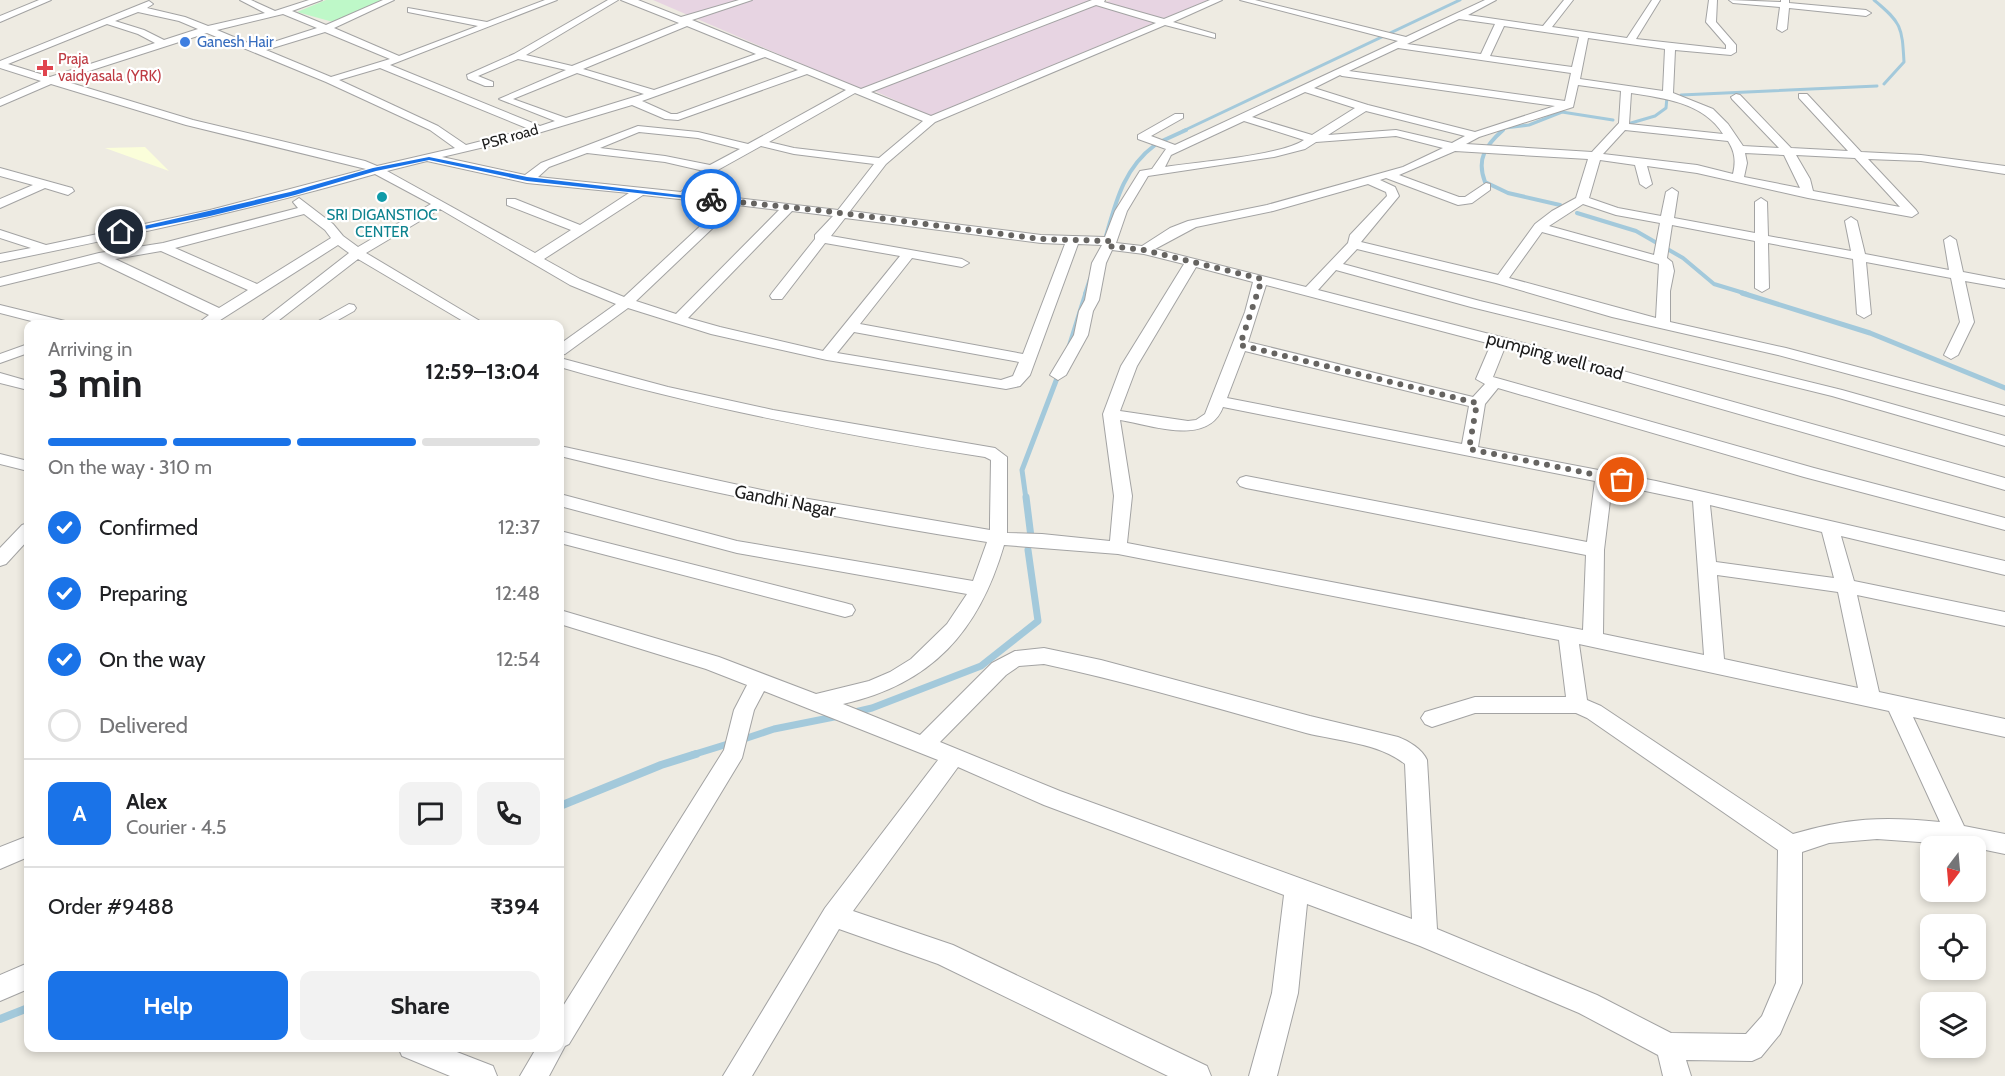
<!DOCTYPE html>
<html lang="en">
<head>
<meta charset="utf-8">
<style>
  :root { --surface:#fff; --page:#f2f2f2; --text:#202124; --muted:#757577; --line:#e0e0e0; --accent:#1a73e8 }
  body { margin:0; font-family:Cabin,sans-serif; background:var(--page); color:var(--text); height:100vh; display:flex; flex-direction:column; font-size:22px; white-space:nowrap }
  * { box-sizing:border-box; margin:0 }
  p { font-size:20px; color:var(--muted) }
  .icon { flex:none; width:33px; height:33px; fill:none; stroke:currentColor; stroke-width:2; stroke-linecap:round; stroke-linejoin:round }
  .map { position:relative; flex:1; overflow:hidden }
  .side { position:absolute; left:24px; top:320px; width:540px; height:732px; display:flex; flex-direction:column; background:var(--surface); border-radius:12px; box-shadow:0 3px 9px #0003 }
  .side>* { flex:none }
  .needle { width:39px; rotate:196deg }
  .tools { position:absolute; left:1920px; top:836px; display:grid; gap:12px }
  .tools a { display:grid; place-items:center; width:66px; height:66px; border-radius:12px; background:var(--surface); box-shadow:0 3px 9px #0003; font-size:30px }
  .pin { position:absolute; display:grid; place-items:center; width:51px; height:51px; color:#fff; margin:-26px; border:3px solid #fff; border-radius:50%; box-shadow:0 2px 6px #0007 }
  .courier { position:absolute; display:grid; place-items:center; width:60px; height:60px; margin:-30px; border:4px solid #1a73e8; border-radius:50%; background:#fff; color:#222; box-shadow:0 2px 8px #0007 }
  .overview em { font-style:normal; font-weight:700 }
  .overview div { display:flex; flex-direction:column-reverse }
  .overview { display:flex; align-items:center; justify-content:space-between; height:102px; padding:0 24px }
  h1 { font-size:39px; font-weight:700; line-height:45px }
  .bar { display:grid; grid-template-columns:repeat(4,1fr); gap:9px 6px; align-content:center; height:72px; padding:0 24px }
  .bar i { height:8px; border-radius:4px; background:var(--line) }
  .bar .active { background:var(--accent) }
  .bar p { grid-column:span 4 }
  .line { display:flex; align-items:center; gap:15px; padding:0 24px; border-top:2px solid var(--line) }
  .line div { flex:1 }
  .round { display:grid; place-items:center; flex:none; width:63px; height:63px; border-radius:12px; background:var(--page) }
  ol { padding:0 24px; list-style:none }
  li { display:flex; align-items:center; gap:18px; height:66px }
  li p { margin-inline-start:auto }
  li .icon { padding:6px; border-radius:50%; background:var(--accent); color:#fff; stroke-width:4 }
  li:last-child { color:var(--muted) }
  li i { width:33px; height:33px; border:3px solid var(--line); border-radius:50% }
  .primary-button { display:flex; gap:12px; margin-top:auto; padding:12px 24px }
  .primary-button a { flex:1; height:69px; border-radius:12px; background:var(--accent); color:#fff; font-size:24px; font-weight:700; line-height:69px; text-align:center }
  .primary-button a+a { background:var(--page); color:var(--text) }
  .map>svg:first-child { display:block }
  .industrial { fill:#e7d4e2 }
  .education { fill:#fbfeda }
  .park { fill:#bef8c8 }
  .lines { fill:none; stroke-linecap:round; stroke-linejoin:round }
  .stream-far4 { stroke:#a3c9db; stroke-width:3 }
  .stream-far3 { stroke:#a3c9db; stroke-width:4 }
  .stream-far2 { stroke:#a3c9db; stroke-width:5 }
  .stream-far1 { stroke:#a3c9db; stroke-width:7 }
  .stream { stroke:#a3c9db; stroke-width:8 }
  .minor-casing { stroke:#a3a3a3; stroke-width:2 }
  .minor { fill:#fff; fill-rule:evenodd }
  .route { fill:#1a73e8 }
  .done { stroke:#666461; stroke-width:6; stroke-dasharray:0 10.8 }
  .shop-dot { fill:#3f7fe0; stroke:#fff; stroke-width:2 }
  .health-dot { fill:#e0444e; stroke:#fff; stroke-width:2 }
  .culture-dot { fill:#0f9aa8; stroke:#fff; stroke-width:2 }
  .labels { text-anchor:middle; stroke-width:4.5; stroke-linejoin:round; paint-order:stroke }
  .far-shop-label { font-size:15px; fill:#366cbe; stroke:#fff; text-anchor:start }
  .far-health-label { font-size:15px; fill:#be3a42; stroke:#fff; text-anchor:start }
  .far-street-label { font-size:15px; fill:#1c1c1c; stroke:#fff }
  .far-culture-label { font-size:15px; fill:#0d838f; stroke:#fff }
  .street-label { font-size:18px; fill:#1c1c1c; stroke:#fff }
</style>
</head>
<body>
<div class="map">
<svg width="2005" height="1076" viewBox="0 0 2005 1076">
  <rect width="100%" height="100%" fill="#eeebe2"/>
  <path class="industrial" d="M 653,0 L 1090,0 L 870,89 L 1111,0 L 1208,0 L 931,116 L 870,89 L 864,91 Z"/>
  <path class="education" d="M 145,147 L 169,171 L 105,148 Z"/>
  <path class="park" d="M 326,0 L 382,0 L 333,22 L 297,12 Z"/>
  <g class="lines">
    <path class="stream-far4" d="M 1874,0 C 1902,23 1902,27 1904,62 L 1884,84
      M 1681,95 L 1877,86
      M 1631,123 L 1655,116 L 1666,108 L 1667,97
      M 1183,131 L 1460,0
      M 1502,131 L 1505,128 L 1529,125 L 1562,112 L 1613,120"/>
    <path class="stream-far3" d="M 1503,130 C 1486,145 1476,159 1485,182 L 1508,193 L 1560,205
      M 1162,141 L 1186,130
      M 1577,213 L 1636,231 L 1683,258 L 1714,284 L 1747,294
      M 1106,236 C 1116,201 1124,168 1155,145
      M 1085,294 L 1090,279"/>
    <path class="stream-far2" d="M 1742,293 L 1870,333 L 2005,388
      M 1069,347 L 1086,293
      M 1026,499 L 1022,470 L 1059,373"/>
    <path class="stream-far1" d="M 1026,497 L 1031,537
      M 855,712 L 872,708 L 981,666 L 1038,621 L 1028,550
      M 741,740 L 774,729 L 839,716
      M 692,755 L 731,743"/>
    <path class="stream" d="M 560,806 L 661,765 L 696,754
      M 0,1019 L 28,1008"/>
    <g class="minor-casing">
      <path id="minor" d="M 39,0 L 51,0 L 0,22 L 0,16 Z
        M 240,0 L 251,0 L 275,11 L 309,0 L 322,0 L 292,11 L 326,25 L 383,0 L 394,0 L 334,28 L 399,56 L 478,26 L 408,12 L 408,8 L 487,22 L 545,0 L 557,0 L 390,65 L 540,126 L 555,121 L 499,99 L 566,70 L 518,59 L 478,76 L 493,82 L 493,86 L 485,86 L 468,79 L 467,75 L 514,54 L 608,0 L 618,0 L 526,55 L 572,66 L 679,23 L 621,0 L 638,0 L 681,17 L 739,0 L 752,0 L 692,20 L 861,89 L 1092,0 L 1105,0 L 1104,2 L 1164,19 L 1210,0 L 1222,0 L 1173,22 L 1215,34 L 1215,38 L 1165,25 L 935,122 L 886,164 L 850,211 L 1041,235 L 1105,237 L 1115,211 L 1140,171 L 1152,169 L 1166,149 L 1138,139 L 1138,135 L 1175,114 L 1183,114 L 1183,118 L 1151,136 L 1175,145 L 1398,41 L 1240,0 L 1255,0 L 1406,37 L 1485,0 L 1496,0 L 1468,15 L 1543,26 L 1564,0 L 1573,0 L 1552,27 L 1627,38 L 1652,0 L 1660,0 L 1636,39 L 1726,49 L 1726,45 L 1706,22 L 1709,0 L 1717,0 L 1716,22 L 1736,45 L 1736,52 L 1731,55 L 1675,50 L 1673,93 L 1713,109 L 1728,124 L 1743,146 L 1779,148 L 1732,99 L 1731,97 L 1736,94 L 1740,95 L 1791,148 L 1848,151 L 1799,98 L 1799,94 L 1807,94 L 1861,152 L 1921,155 L 2005,166 L 2005,174 L 1921,161 L 1868,159 L 1916,210 L 1918,213 L 1912,217 L 1808,198 L 1697,173 L 1647,166 L 1652,184 L 1646,188 L 1640,184 L 1635,165 L 1600,160 L 1589,198 L 1618,208 L 1661,216 L 1666,192 L 1672,188 L 1678,192 L 1674,218 L 1755,233 L 1755,202 L 1761,198 L 1767,202 L 1768,236 L 1851,251 L 1845,221 L 1851,217 L 1857,221 L 1865,254 L 1949,270 L 1944,240 L 1950,236 L 1956,240 L 1963,272 L 2005,280 L 2005,288 L 1965,281 L 1974,322 L 1958,355 L 1951,359 L 1944,355 L 1960,322 L 1951,278 L 1866,262 L 1871,314 L 1864,318 L 1857,314 L 1853,259 L 1768,243 L 1769,288 L 1762,292 L 1755,288 L 1755,241 L 1672,225 L 1667,258 L 1672,262 L 1674,271 L 1670,291 L 1670,322 L 1786,348 L 2005,406 L 2005,416 L 1778,355 L 1612,317 L 1496,283 L 1357,249 L 1343,264 L 1480,301 L 1842,390 L 2005,436 L 2005,446 L 1832,396 L 1471,307 L 1336,270 L 1318,290 L 1505,338 L 2005,478 L 2005,490 L 1505,347 L 1493,377 L 1814,468 L 2005,518 L 2005,530 L 1804,477 L 1498,388 L 1485,404 L 1478,447 L 1656,481 L 2005,561 L 2005,575 L 1841,536 L 1854,581 L 2005,612 L 2005,626 L 1857,595 L 1879,692 L 2005,719 L 2005,737 L 1913,717 L 1964,826 L 2005,834 L 2005,854 L 1976,848 L 1976,846 L 1877,839 L 1829,843 L 1802,852 L 1802,983 L 1780,1034 L 1761,1057 L 1752,1061 L 1686,1060 L 1691,1076 L 1663,1076 L 1658,1055 L 1579,1013 L 1420,946 L 1307,904 L 1298,993 L 1277,1076 L 1249,1076 L 1272,993 L 1284,895 L 1044,805 L 958,767 L 853,911 L 953,945 L 1207,1066 L 1211,1076 L 1168,1076 L 938,964 L 839,929 L 752,1076 L 723,1076 L 825,908 L 938,760 L 764,691 L 754,710 L 742,758 L 569,1044 L 565,1046 L 549,1076 L 520,1076 L 537,1047 L 560,1047 L 560,1011 L 724,750 L 734,710 L 747,685 L 706,669 L 560,624 L 560,610 L 719,657 L 816,694 L 869,681 L 890,672 L 911,659 L 947,624 L 967,594 L 737,553 L 560,506 L 560,494 L 737,541 L 973,581 L 987,542 C 843,520 701,491 560,456 L 560,446 L 785,495 L 990,530 L 990,521 L 991,460 L 985,457 C 841,435 699,407 560,367 L 560,358 L 668,387 L 773,410 L 995,448 L 1007,457 L 1007,533 L 1042,534 L 1110,541 L 1114,496 L 1103,414 L 1121,366 L 1184,264 L 1144,254 L 1112,250 L 1106,263 L 1099,300 L 1093,311 L 1088,335 L 1066,375 L 1058,380 L 1050,375 L 1074,335 L 1079,311 L 1085,300 L 1092,263 L 1102,245 L 1078,244 L 1030,375 L 1020,386 L 1006,389 L 827,360 L 711,334 L 628,308 L 565,354 L 560,355 L 560,344 L 616,304 L 570,285 L 440,209 L 366,253 L 485,324 L 468,324 L 358,259 L 274,324 L 258,324 L 349,253 L 338,245 L 214,324 L 197,324 L 209,315 L 99,262 L 0,286 L 0,278 L 99,253 L 163,243 L 298,208 L 293,202 L 299,198 L 333,224 L 343,236 L 358,247 L 431,204 L 375,174 C 251,210 126,236 0,262 L 0,254 L 31,248 L 0,238 L 0,230 L 46,245 L 210,210 L 366,169 L 186,125 L 51,84 L 0,106 L 0,99 L 41,81 L 0,68 L 0,61 L 149,1 L 153,4 L 147,8 L 185,17 L 208,26 L 265,13 ZM 1096,5 L 1156,23 L 931,116 L 871,92 ZM 138,12 L 179,21 L 198,29 L 164,40 L 144,30 L 115,21 ZM 283,14 L 317,28 L 258,47 L 217,30 ZM 1459,19 L 1495,24 L 1481,54 L 1407,44 ZM 107,24 L 138,34 L 155,43 L 50,77 L 8,64 ZM 687,26 L 756,54 L 654,90 L 583,69 ZM 1504,26 L 1579,37 L 1572,67 L 1490,56 ZM 325,32 L 390,59 L 331,77 L 266,50 ZM 207,33 L 326,82 L 430,130 L 455,148 L 377,166 L 365,161 L 193,120 L 61,80 ZM 1588,38 L 1665,49 L 1663,91 L 1580,79 ZM 1398,48 L 1571,73 L 1565,101 L 1349,71 ZM 765,57 L 798,70 L 677,114 L 671,114 L 642,101 ZM 380,68 L 529,129 L 466,145 L 438,126 L 339,80 ZM 577,73 L 644,94 L 566,118 L 513,99 ZM 807,74 L 846,90 L 748,144 L 698,132 L 638,126 L 541,163 L 525,175 L 442,157 L 518,139 L 632,105 L 665,119 L 678,120 ZM 1340,75 L 1342,76 L 1555,106 L 1475,132 L 1368,105 L 1314,88 ZM 1578,85 L 1621,91 L 1619,123 L 1592,152 L 1466,144 L 1479,137 L 1573,107 ZM 1305,92 L 1355,108 L 1312,135 L 1252,117 ZM 855,93 L 923,121 L 879,158 L 794,148 L 769,142 ZM 1631,93 C 1664,98 1704,103 1723,134 L 1629,124 ZM 1366,111 L 1465,136 L 1452,143 L 1396,130 L 1328,135 ZM 1244,121 L 1304,140 C 1280,156 1197,162 1165,167 L 1171,155 ZM 1625,130 L 1728,141 C 1735,152 1736,161 1733,174 L 1697,165 L 1603,154 ZM 639,132 L 698,138 L 740,149 L 710,165 L 665,156 L 600,148 ZM 1396,136 L 1443,148 L 1403,167 L 1267,205 L 1188,221 L 1170,228 L 1142,246 L 1116,243 L 1127,211 L 1148,176 L 1274,157 L 1305,149 L 1316,142 ZM 761,146 L 794,154 L 874,164 L 838,210 L 694,193 L 716,171 ZM 1455,151 L 1588,159 L 1576,198 L 1552,211 L 1535,224 L 1498,275 L 1361,242 L 1399,196 L 1395,187 L 1380,180 L 1386,178 L 1458,205 L 1472,203 L 1490,190 L 1490,184 L 1486,183 L 1465,197 L 1459,197 L 1399,175 ZM 587,153 L 665,162 L 704,171 L 681,192 L 538,177 L 549,167 ZM 1745,153 L 1784,155 L 1800,188 L 1744,177 L 1747,163 ZM 1796,155 L 1855,158 L 1900,207 L 1813,191 L 1810,179 ZM 427,161 L 527,183 L 629,193 L 580,225 L 515,199 L 507,199 L 507,205 L 571,230 L 535,253 L 387,171 ZM 1368,184 L 1386,192 L 1387,196 L 1350,235 L 1348,243 L 1306,287 L 1155,249 L 1196,227 L 1273,211 ZM 643,195 L 724,204 L 624,297 L 580,279 L 544,259 ZM 1583,204 L 1616,215 L 1660,223 L 1654,255 L 1549,226 ZM 737,205 L 779,210 L 676,314 L 636,301 ZM 792,211 L 833,216 L 815,235 L 815,239 L 772,293 L 770,296 L 772,299 L 782,299 L 825,243 L 900,256 L 823,351 L 720,327 L 688,318 ZM 304,214 L 325,230 L 331,238 L 257,284 L 175,248 ZM 845,218 L 1041,243 L 1065,244 L 1023,354 L 860,324 L 912,258 L 962,267 L 969,263 L 962,259 L 831,236 ZM 1542,232 L 1659,264 L 1656,318 L 1509,278 ZM 161,251 L 248,290 L 219,308 L 115,259 ZM 1196,267 L 1253,282 L 1245,312 L 1205,414 L 1196,420 L 1188,421 L 1120,411 L 1137,366 ZM 1266,285 L 1491,344 L 1476,379 L 1485,384 L 1473,397 L 1248,342 ZM 854,332 L 1019,362 L 1013,376 L 1001,380 L 837,353 ZM 1245,351 L 1469,406 L 1462,444 L 1227,398 ZM 1223,407 L 1595,481 L 1587,542 L 1246,476 L 1240,478 L 1237,482 L 1240,486 L 1246,488 L 1586,555 L 1583,630 L 1127,543 L 1132,496 L 1120,420 C 1152,425 1208,447 1223,407 ZM 1612,484 L 1693,501 L 1704,655 L 1603,634 L 1604,550 ZM 1710,505 L 1822,532 L 1834,578 L 1716,562 ZM 1004,545 L 1118,554 L 1559,640 L 1566,697 L 1475,697 L 1425,712 L 1421,718 L 1425,724 L 1432,727 L 1475,713 L 1576,713 L 1587,718 L 1778,850 L 1776,983 L 1762,1016 L 1746,1034 L 1671,1033 L 1597,995 L 1437,929 L 1427,760 C 1422,749 1409,741 1398,737 L 1310,716 L 1101,660 L 1044,648 L 1015,651 L 992,663 L 920,735 L 843,704 C 932,684 979,631 1004,545 ZM 1717,575 L 1838,592 L 1858,688 L 1724,659 ZM 1579,644 L 1889,711 L 1940,822 C 1883,816 1847,818 1793,834 L 1601,706 L 1587,700 ZM 1044,664 C 1132,683 1219,709 1306,733 C 1338,741 1379,743 1405,764 L 1412,919 L 1060,791 L 940,742 L 1006,675 L 1019,666 Z
        M 1729,0 L 1781,2 L 1781,0 L 1789,0 L 1789,3 L 1866,10 L 1871,13 L 1866,16 L 1789,8 L 1787,29 L 1782,32 L 1777,29 L 1780,7 L 1733,3 Z
        M 0,168 L 72,188 L 74,191 L 68,195 L 45,188 L 0,208 L 0,199 L 33,185 L 0,176 Z
        M 349,304 L 354,305 L 356,308 L 354,311 L 331,324 L 313,324 Z
        M 0,305 L 65,321 L 67,324 L 43,324 L 0,313 Z
        M 28,344 L 28,353 L 0,363 L 0,354 Z
        M 0,373 L 28,381 L 28,390 L 0,383 Z
        M 0,454 L 28,461 L 28,471 L 0,464 Z
        M 28,523 L 28,540 L 6,564 L 0,566 L 0,548 L 22,525 Z
        M 560,531 L 845,603 L 852,605 L 855,610 L 852,615 L 845,617 L 560,543 Z
        M 28,836 L 28,857 L 0,869 L 0,847 Z
        M 28,963 L 28,989 L 0,1001 L 0,975 Z
        M 398,1047 L 444,1047 L 493,1066 L 497,1076 L 450,1076 L 402,1056 Z"/>
    </g>
    <use href="#minor" class="minor"/>
  </g>
  <path class="route" d="M 429,157 L 527,177 L 714,199 L 711,201 L 527,181 L 429,160 L 376,171 L 295,195 L 210,216 L 121,234 L 118,232 L 290,192 L 373,168 Z"/>
  <g class="lines">
    <path class="done" d="M 711,199 L 825,211 L 1041,239 L 1110,241 L 1108,246 L 1144,250 L 1262,279 L 1240,345 L 1477,403 L 1469,449 L 1622,480"/>
  </g>
  <circle class="shop-dot" cx="185" cy="42" r="6"/>
  <path class="health-dot" d="M42 59h6v6h6v6h-6v6h-6v-6h-6v-6h6z"/>
  <circle class="culture-dot" cx="382" cy="197" r="6"/>
  <g class="labels">
    <g class="far-shop-label">
      <text x="197" y="47">Ganesh Hair</text>
    </g>
    <g class="far-health-label">
      <text x="58" y="64">Praja<tspan x="58" dy="17">vaidyasala (YRK)</tspan></text>
    </g>
    <g class="far-street-label">
      <text transform="translate(510 137) rotate(-16)" y="5">PSR road</text>
    </g>
    <g class="far-culture-label">
      <text x="382" y="220">SRI DIGANSTIOC<tspan x="382" dy="17">CENTER</tspan></text>
    </g>
    <g class="street-label">
      <text transform="translate(1555 356) rotate(15)" y="6">pumping well road</text>
      <text transform="translate(785 501) rotate(11)" y="6">Gandhi Nagar</text>
    </g>
  </g>
</svg>
<div class="tools">
<a><svg class="needle" viewBox="-14 -14 28 28"><path d="M0-13l5 13h-10z" fill="#e53935"/><path d="M0 13l5-13h-10z" fill="#757577"/></svg></a>
<a><svg class="icon" aria-label="locate" viewBox="0 0 24 24"><circle cx="12" cy="12" r="6"/><path d="M12 2v4M12 18v4M2 12h4M18 12h4"/></svg></a>
<a><svg class="icon" aria-label="layers" viewBox="0 0 24 24"><path d="M12 4l9 5-9 5-9-5zM3 14l9 5 9-5"/></svg></a>
</div>
<div class="pin" style="left:1622px;top:480px;background:#ea580c"><svg class="icon" aria-label="bag" viewBox="0 0 24 24"><path d="M5 8h14l-1 12H6zM9 8a3 3 0 0 1 6 0"/></svg></div>
<div class="pin" style="left:121px;top:232px;background:#1f2937"><svg class="icon" aria-label="home" viewBox="0 0 24 24"><path d="M3 11l9-7 9 7M6 9v11h12V9"/></svg></div>
<div class="courier" style="left:711px;top:199px"><svg class="icon" aria-label="bike" viewBox="0 0 24 24"><circle cx="6" cy="16" r="4"/><circle cx="18" cy="16" r="4"/><path d="M6 16l4-8h5l3 8M10 8l3 8H6M13 5h3"/></svg></div>
<section class="side">
<div class="overview"><div><h1>3 min</h1><p>Arriving in</p></div><em>12:59–13:04</em></div>
<div class="bar"><i class="active"></i><i class="active"></i><i class="active"></i><i></i><p>On the way · 310 m</p></div>
<ol>
<li><svg class="icon" aria-label="check" viewBox="0 0 24 24"><path d="M5 12l5 5 9-10"/></svg>Confirmed<p>12:37</p></li>
<li><svg class="icon" aria-label="check" viewBox="0 0 24 24"><path d="M5 12l5 5 9-10"/></svg>Preparing<p>12:48</p></li>
<li><svg class="icon" aria-label="check" viewBox="0 0 24 24"><path d="M5 12l5 5 9-10"/></svg>On the way<p>12:54</p></li>
<li><i></i>Delivered</li>
</ol>
<div class="line" style="height:108px"><b class="round" style="background:var(--accent);color:#fff">A</b><div><b>Alex</b><p>Courier · 4.5</p></div><a class="round"><svg class="icon" aria-label="chat" viewBox="0 0 24 24"><path d="M4 5h16v11H9l-5 4z"/></svg></a><a class="round"><svg class="icon" aria-label="phone" viewBox="0 0 24 24"><path d="M5 4h4l2 5-3 2q2 4 5 5l2-3 5 2v4C11 20 4 13 5 4z"/></svg></a></div>
<div class="line" style="height:78px"><div>Order #9488</div><b>₹394</b></div>
<div class="primary-button"><a>Help</a><a>Share</a></div>
</section>
</div>
</body>
</html>
